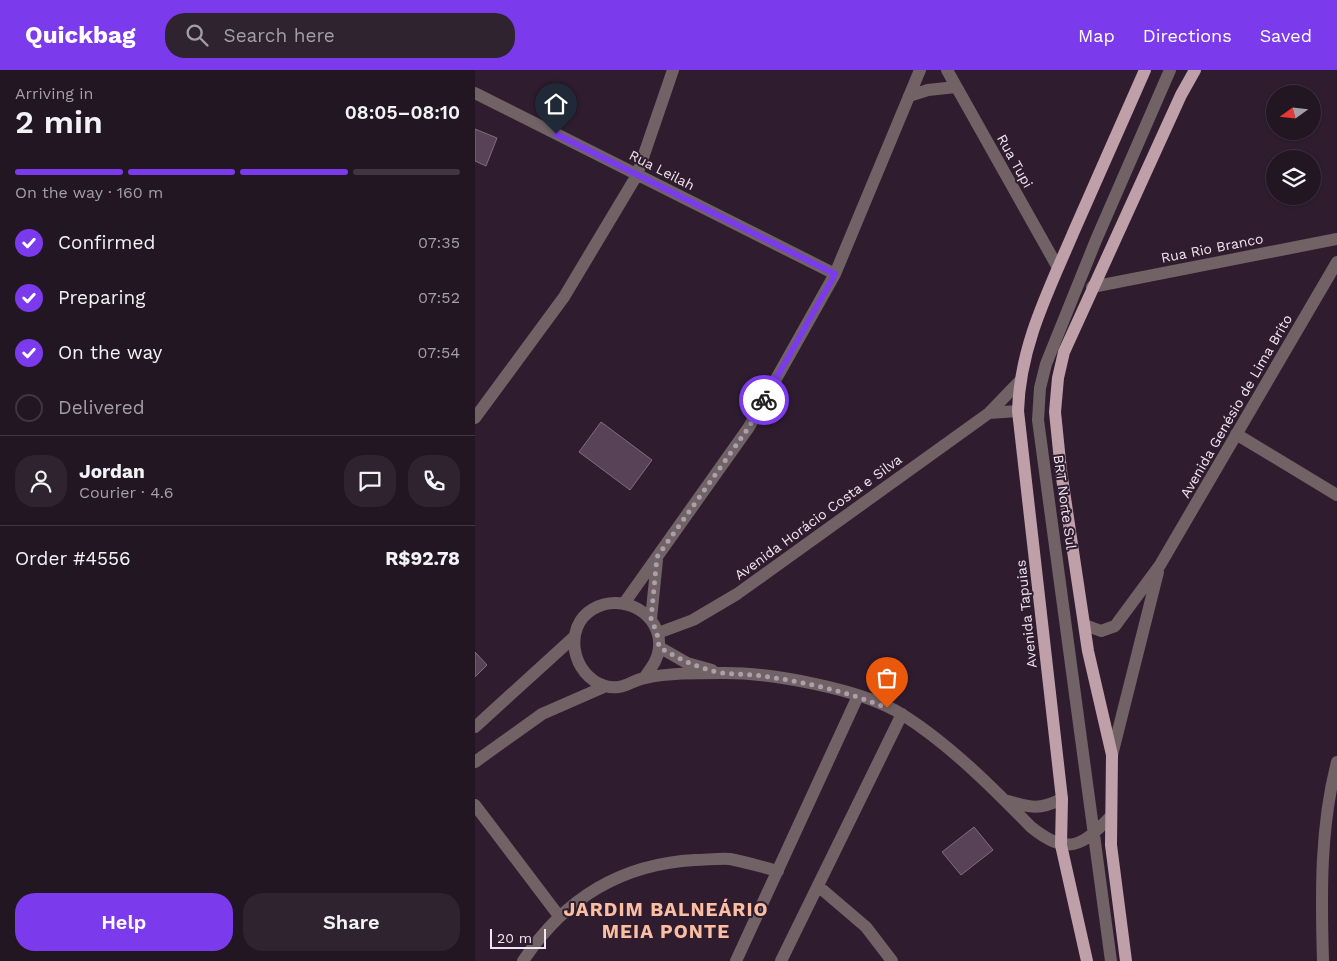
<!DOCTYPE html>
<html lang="en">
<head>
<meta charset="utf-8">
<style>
  :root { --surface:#231623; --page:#2f2330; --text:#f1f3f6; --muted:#a39fa6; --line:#403541; --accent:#7c3aed }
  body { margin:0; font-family:"Work Sans",sans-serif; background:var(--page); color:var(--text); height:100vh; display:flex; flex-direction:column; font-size:19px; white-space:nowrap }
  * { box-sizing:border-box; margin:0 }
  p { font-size:16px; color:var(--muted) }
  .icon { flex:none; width:28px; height:28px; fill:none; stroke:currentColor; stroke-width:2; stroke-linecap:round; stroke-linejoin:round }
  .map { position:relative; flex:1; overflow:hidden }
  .sheet { display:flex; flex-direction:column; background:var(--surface); width:475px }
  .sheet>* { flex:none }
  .needle { width:32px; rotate:255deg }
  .tools { position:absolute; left:791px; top:15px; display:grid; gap:10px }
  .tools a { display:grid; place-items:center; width:55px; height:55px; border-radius:50%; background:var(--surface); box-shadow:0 1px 4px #0004,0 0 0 1px var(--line); font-size:25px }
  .scale { position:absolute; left:15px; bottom:12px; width:56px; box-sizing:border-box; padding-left:5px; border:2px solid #f0e4f0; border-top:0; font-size:14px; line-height:18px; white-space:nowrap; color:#f0e4f0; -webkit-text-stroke:4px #2f1d2f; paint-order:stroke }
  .pin { position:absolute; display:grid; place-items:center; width:42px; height:42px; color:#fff; margin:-51px -21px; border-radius:50% 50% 50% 0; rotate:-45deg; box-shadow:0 0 5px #0007 }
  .pin .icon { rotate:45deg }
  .courier { position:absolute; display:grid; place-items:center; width:50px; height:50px; margin:-25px; border:4px solid #7c3aed; border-radius:50%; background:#fff; color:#222; box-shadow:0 1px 6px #0007 }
  .head em { font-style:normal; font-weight:600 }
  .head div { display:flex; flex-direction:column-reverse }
  .head { display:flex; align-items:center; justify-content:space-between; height:85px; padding:0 15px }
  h1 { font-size:32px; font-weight:600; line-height:38px }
  .bar { display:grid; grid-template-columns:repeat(4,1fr); gap:8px 5px; align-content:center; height:60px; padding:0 15px }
  .bar i { height:6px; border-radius:4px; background:var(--line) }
  .bar .active { background:var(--accent) }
  .bar p { grid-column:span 4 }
  .line { display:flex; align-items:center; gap:12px; padding:0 15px; border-top:1px solid var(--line) }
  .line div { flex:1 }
  .round { display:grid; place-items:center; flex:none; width:52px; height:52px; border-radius:20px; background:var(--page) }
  ol { padding:0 15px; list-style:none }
  li { display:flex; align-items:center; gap:15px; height:55px }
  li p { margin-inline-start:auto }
  li .icon { padding:5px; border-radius:50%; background:var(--accent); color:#fff; stroke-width:4 }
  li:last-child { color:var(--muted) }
  li i { width:28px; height:28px; border:2px solid var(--line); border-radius:50% }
  .action { display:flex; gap:10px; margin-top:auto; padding:10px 15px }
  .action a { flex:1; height:58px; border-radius:20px; background:var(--accent); color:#fff; font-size:20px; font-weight:600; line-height:58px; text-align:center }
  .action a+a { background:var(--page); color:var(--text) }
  header { display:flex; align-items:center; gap:30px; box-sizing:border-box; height:70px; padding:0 25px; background:var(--accent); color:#fff }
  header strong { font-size:24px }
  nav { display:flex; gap:28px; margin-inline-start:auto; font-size:18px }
  .search { width:350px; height:45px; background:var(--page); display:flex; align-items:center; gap:12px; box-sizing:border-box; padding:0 18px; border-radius:20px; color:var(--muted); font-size:19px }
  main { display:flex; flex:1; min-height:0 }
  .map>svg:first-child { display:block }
  .building { fill:#584257; stroke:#816c81 }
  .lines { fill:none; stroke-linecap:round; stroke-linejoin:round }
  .minor { stroke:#716266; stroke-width:12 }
  .major { stroke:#bfa0a8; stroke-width:12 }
  .done { stroke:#ac9eac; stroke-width:5; stroke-dasharray:0 9 }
  .route { stroke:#7c3aed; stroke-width:6 }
  .labels { text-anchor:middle; stroke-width:4; stroke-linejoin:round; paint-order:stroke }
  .street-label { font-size:14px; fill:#f0e4f0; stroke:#2f1d2f }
  .district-label { font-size:19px; font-weight:bold; letter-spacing:1px; fill:#fbbea2; stroke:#2f1d2f }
</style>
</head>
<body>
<header>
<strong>Quickbag</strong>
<div class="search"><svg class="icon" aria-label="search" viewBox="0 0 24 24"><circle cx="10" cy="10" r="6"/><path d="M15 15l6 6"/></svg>Search here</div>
<nav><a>Map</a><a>Directions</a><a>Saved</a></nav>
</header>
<main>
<section class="sheet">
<div class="head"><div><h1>2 min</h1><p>Arriving in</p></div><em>08:05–08:10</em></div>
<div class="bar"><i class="active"></i><i class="active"></i><i class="active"></i><i></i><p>On the way · 160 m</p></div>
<ol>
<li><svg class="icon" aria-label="check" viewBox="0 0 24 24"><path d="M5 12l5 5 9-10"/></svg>Confirmed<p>07:35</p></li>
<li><svg class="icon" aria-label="check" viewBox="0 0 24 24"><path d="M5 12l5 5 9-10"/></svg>Preparing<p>07:52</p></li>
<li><svg class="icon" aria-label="check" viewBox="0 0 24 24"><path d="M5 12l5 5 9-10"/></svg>On the way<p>07:54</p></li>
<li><i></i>Delivered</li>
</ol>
<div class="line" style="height:90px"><a class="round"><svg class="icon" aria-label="person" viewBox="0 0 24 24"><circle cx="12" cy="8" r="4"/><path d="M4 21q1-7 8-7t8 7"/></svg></a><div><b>Jordan</b><p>Courier · 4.6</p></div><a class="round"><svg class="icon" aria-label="chat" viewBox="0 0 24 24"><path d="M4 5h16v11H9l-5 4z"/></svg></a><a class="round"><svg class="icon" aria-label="phone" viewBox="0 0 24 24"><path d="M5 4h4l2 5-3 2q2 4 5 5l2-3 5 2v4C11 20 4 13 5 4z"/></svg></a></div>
<div class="line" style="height:65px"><div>Order #4556</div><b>R$92.78</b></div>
<div class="action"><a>Help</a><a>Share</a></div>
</section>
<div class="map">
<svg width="862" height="891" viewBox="0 0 862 891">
  <rect width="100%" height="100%" fill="#2f1d2f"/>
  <path class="building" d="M 0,59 L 22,68 L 11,96 L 0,91 Z
    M 126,352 L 177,390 L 155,420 L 104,382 Z
    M 0,582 L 12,595 L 0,607 Z
    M 499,757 L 518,780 L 486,805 L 467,782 Z"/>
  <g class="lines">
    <path class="minor" d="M 472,0 L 582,196
      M 0,23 L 360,204
      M 434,26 L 453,20 L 481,17
      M 617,217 L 862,169
      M 514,343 L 543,341
      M 0,348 L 89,227 L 162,105 L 198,0
      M 761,364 L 862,425
      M 150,532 L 274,357 L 360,204 L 445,0
      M 176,549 L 182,490
      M 610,555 L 626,561 L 640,556 L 685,495 L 862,192
      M 183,563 L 218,550 L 262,524 L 514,343 L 544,312
      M 184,577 L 212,593 L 237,600
      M 169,608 C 176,598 183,590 184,578 C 187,543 147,522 118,539 C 87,557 97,606 130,616 C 147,621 155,611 170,608 C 193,603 221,603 245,603 C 293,602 388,619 428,645 C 474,674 518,718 556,757 C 592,786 607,777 636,746
      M 0,657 L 99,567
      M 637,685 L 683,502
      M 0,692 L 67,644 L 131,616
      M 533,731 C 557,738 564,740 587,729
      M 0,735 L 84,846
      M 343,816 L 391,857 L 417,891
      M 48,891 C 89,829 145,794 220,790 C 231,790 244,788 255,789 C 271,792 287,797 303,801
      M 261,891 L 383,626
      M 306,891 L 427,644
      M 636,891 L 563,350 L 565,318 L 571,294 L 621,170 L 695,0
      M 848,891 C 846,825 845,757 862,692"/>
    <path class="major" d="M 612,891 L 586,775 L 587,729 L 543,341 C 545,275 574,220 599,161 C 623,107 646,54 670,0
      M 651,891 L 636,775 L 637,685 L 613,581 L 586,401 L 580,342 L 583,308 L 589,282 L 706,25 L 720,0"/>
  </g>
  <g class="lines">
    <path class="done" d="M 289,330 L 274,357 L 182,487 L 176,549 L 182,563 L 184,577 C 204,589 224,599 248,603 C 263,605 279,604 294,607 C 334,613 374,622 412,638"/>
    <path class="route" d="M 81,64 L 360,204 L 289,330"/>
  </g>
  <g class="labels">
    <g class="street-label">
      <text transform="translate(540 91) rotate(61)" y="5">Rua Tupi</text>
      <text transform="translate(187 100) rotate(27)" y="5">Rua Leilah</text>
      <text transform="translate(737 178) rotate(-11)" y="5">Rua Rio Branco</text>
      <text transform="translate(761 336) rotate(-60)" y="5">Avenida Genésio de Lima Brito</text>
      <text transform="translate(590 432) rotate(82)" y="5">BRT Norte Sul</text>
      <text transform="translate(343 447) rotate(-36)" y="5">Avenida Horácio Costa e Silva</text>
      <text transform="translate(551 544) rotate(-96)" y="5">Avenida Tapuias</text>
    </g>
    <g class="district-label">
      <text x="191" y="846">JARDIM BALNEÁRIO<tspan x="191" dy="22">MEIA PONTE</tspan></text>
    </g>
  </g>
</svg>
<div class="tools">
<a><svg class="needle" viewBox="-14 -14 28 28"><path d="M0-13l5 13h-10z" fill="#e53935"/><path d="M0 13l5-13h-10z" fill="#a39fa6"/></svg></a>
<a><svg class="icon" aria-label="layers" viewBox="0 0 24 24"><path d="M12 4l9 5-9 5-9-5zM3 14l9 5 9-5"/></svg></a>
</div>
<div class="scale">20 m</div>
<div class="pin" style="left:412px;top:638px;background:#ea580c"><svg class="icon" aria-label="bag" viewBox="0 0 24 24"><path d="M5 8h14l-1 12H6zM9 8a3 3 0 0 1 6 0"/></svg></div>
<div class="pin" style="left:81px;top:64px;background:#1f2937"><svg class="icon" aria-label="home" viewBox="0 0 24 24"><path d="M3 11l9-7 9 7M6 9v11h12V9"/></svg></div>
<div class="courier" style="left:289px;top:330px"><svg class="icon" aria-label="bike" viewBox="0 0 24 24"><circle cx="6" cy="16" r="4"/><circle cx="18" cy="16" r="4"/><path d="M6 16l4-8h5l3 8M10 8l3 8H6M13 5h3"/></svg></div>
</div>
</main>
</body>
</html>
